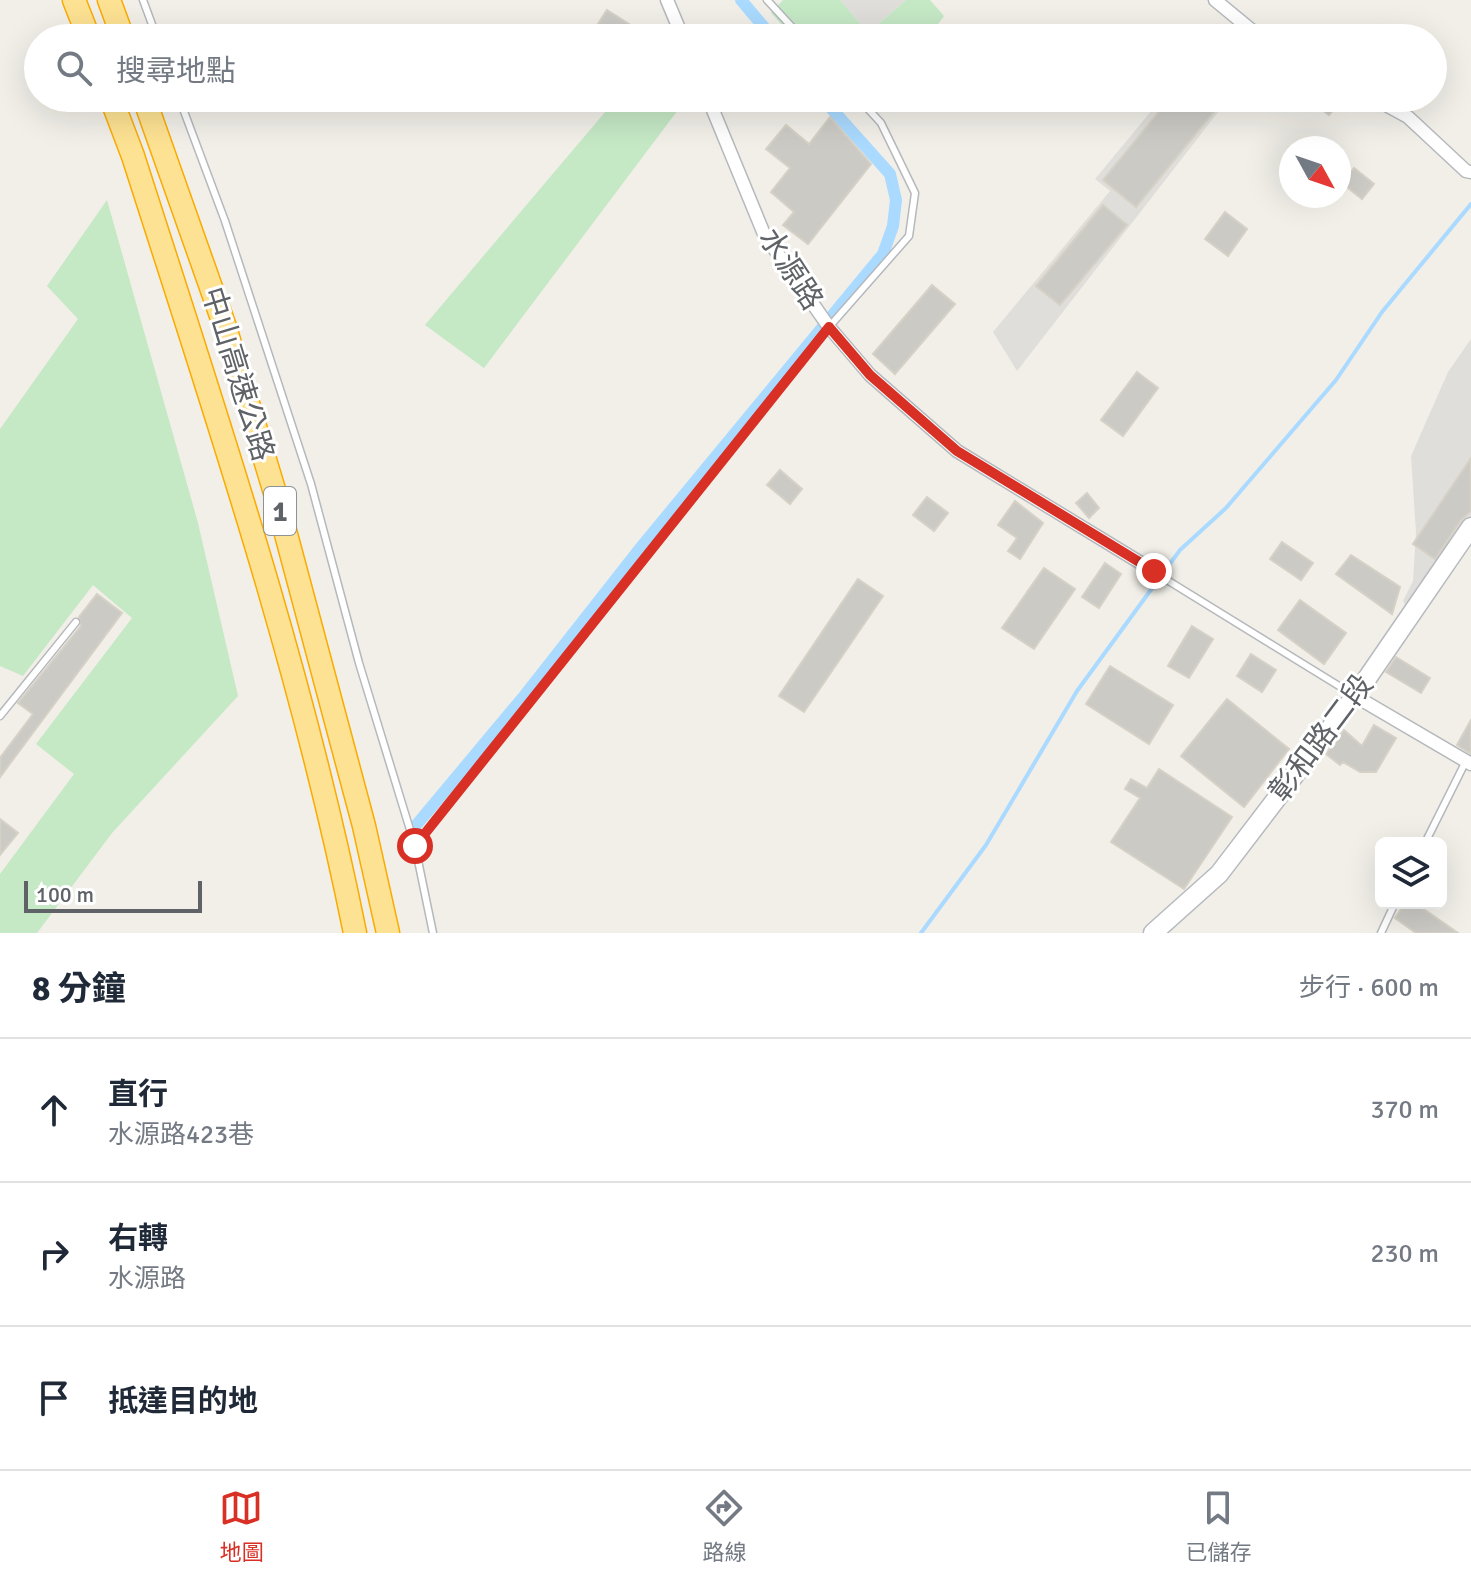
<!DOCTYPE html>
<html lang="zh-TW">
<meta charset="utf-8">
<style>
:root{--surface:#fff;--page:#f6f6f7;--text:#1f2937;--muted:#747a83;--line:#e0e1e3;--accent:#d93025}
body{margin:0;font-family:Signika,"Noto Sans TC",sans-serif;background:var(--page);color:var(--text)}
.controls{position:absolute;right:24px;bottom:24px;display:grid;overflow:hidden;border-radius:12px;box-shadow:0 8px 32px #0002}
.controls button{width:72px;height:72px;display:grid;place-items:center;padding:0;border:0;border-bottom:2px solid var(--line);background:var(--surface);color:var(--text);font:40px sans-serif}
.compass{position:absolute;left:1279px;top:136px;width:72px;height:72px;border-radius:50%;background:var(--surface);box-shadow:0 8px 32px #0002;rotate:130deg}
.scale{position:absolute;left:24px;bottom:20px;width:178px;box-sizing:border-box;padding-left:8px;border:4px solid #5f6368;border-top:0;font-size:22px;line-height:28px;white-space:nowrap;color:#5f6368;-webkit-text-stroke:6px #fff;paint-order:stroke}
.stop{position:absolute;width:24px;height:24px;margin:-18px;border:6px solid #d93025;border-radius:50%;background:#fff}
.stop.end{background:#d93025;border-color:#fff;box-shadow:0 2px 8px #0008}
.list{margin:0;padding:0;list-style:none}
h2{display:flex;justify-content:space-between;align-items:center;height:104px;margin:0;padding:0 32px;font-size:34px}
h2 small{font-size:26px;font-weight:400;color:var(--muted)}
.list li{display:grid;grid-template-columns:52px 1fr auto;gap:24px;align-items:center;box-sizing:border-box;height:144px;padding:0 32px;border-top:2px solid var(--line)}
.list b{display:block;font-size:30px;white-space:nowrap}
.list p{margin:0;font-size:26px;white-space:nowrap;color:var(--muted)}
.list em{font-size:26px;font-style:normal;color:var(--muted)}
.icon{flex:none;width:44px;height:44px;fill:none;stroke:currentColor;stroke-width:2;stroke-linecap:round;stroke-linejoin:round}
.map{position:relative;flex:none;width:1471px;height:933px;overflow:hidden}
.search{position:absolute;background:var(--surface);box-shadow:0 8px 32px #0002;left:24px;right:24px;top:24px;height:88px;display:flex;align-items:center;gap:20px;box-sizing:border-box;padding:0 28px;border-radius:44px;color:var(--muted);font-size:30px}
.sheet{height:536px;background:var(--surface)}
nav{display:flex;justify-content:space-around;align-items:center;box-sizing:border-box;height:112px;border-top:2px solid var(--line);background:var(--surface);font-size:22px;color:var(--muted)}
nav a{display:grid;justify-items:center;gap:4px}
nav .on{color:var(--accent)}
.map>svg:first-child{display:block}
</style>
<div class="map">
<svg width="1471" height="933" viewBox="0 0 1471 933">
<rect width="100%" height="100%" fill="#f1efe8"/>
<path fill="#e0deda" d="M 840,0 L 906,0 L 868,33 Z
M 1162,98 L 1229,98 L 1017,371 L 993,332 L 1110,191 L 1095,179 Z
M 1471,339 L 1471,518 L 1407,608 L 1403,601 L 1413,581 L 1416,533 L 1411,456 L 1448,372 Z"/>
<path fill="#c5e8c5" d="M 783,0 L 840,0 L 868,33 L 906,0 L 930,0 L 944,16 L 928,38 L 794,38 L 771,13 Z
M 617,98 L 687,98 L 484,368 L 425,325 Z
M 107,200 L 198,523 L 238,696 L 112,833 L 37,933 L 0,933 L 0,874 L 74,774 L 36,744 L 132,618 L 93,585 L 23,676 L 0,666 L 0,429 L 78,319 L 47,286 Z"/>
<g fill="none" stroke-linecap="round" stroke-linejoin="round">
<path stroke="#aadaff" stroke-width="4" d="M 921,933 L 986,845 L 1077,691 L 1180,550 L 1226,508 L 1336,380 L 1382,312 L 1471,204"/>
<path stroke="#aadaff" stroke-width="12" d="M 741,0 L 773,38
M 413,829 L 525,695 L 642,546 L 883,254 L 893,226 L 896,200 L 890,174 L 822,98"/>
</g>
<path fill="#cccac5" stroke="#d6d1c6" stroke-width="2" d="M 607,10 L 651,38 L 589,38 Z
M 1170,98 L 1225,98 L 1136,207 L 1103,180 Z
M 1307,98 L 1342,98 L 1329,115 Z
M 830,117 L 871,164 L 808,244 L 783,225 L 794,212 L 771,192 L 790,168 L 766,149 L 786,125 L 809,144 Z
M 1354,168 L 1374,184 L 1362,199 L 1342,183 Z
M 1103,205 L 1127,225 L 1060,305 L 1036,286 Z
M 1225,212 L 1247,229 L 1228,256 L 1205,239 Z
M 932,285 L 955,304 L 895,374 L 873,354 Z
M 1137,372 L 1158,388 L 1123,436 L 1101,420 Z
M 1471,458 L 1471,511 L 1461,520 L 1435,559 L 1413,544 Z
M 780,470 L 802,489 L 790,504 L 767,485 Z
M 1087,493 L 1099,508 L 1089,518 L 1076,503 Z
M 927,497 L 948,513 L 934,531 L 913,515 Z
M 1015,501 L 1043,523 L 1020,559 L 1008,551 L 1017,538 L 998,525 Z
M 1282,542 L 1313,563 L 1301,580 L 1270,559 Z
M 1351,555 L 1400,587 L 1392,614 L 1336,574 Z
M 1105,563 L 1121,574 L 1099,608 L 1082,597 Z
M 1044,568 L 1075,589 L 1034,649 L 1002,628 Z
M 858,579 L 883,596 L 804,712 L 779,696 Z
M 97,594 L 122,613 L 0,777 L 0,758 L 33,714 L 18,703 L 81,626 L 79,617 Z
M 1300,600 L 1346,633 L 1324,664 L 1278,630 Z
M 1192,626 L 1213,639 L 1189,678 L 1168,666 Z
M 1251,654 L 1276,670 L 1262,692 L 1237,676 Z
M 1396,657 L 1430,678 L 1421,693 L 1386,672 Z
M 1110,666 L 1173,705 L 1149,744 L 1086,704 Z
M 1227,699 L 1289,749 L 1244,807 L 1181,756 Z
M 1471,720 L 1471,754 L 1457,745 Z
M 1374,725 L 1396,738 L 1376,772 L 1360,772 L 1343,762 L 1340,765 L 1326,754 L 1344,730 L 1362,746 Z
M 1159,769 L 1232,817 L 1184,889 L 1111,842 L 1140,798 L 1125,789 L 1131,779 L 1147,788 Z
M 0,819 L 18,833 L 0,855 Z
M 1405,903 L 1415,903 L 1458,933 L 1416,933 L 1395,918 Z"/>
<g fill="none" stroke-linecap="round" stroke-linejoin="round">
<defs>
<path id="lane" d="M 143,0 L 157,38
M 767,0 L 802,38
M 179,98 L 225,221 L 311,484 L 359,663 L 415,846 L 433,933
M 1167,580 L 1352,694
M 0,716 L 76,622
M 1425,843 L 1466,761
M 415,846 L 829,327 L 909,236 L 915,193 L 881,123 L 858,98
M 1381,933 L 1395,903"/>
<path id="street" d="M 667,0 L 683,38
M 1215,0 L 1261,38
M 708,98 L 764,234 L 829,327 L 870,375 L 957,451 L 1154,571
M 1373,98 L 1408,117 L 1466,171 L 1471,172
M 1355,696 L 1471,764"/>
<path id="secondary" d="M 1153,933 L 1219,874 L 1355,696 L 1471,527"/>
<path id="highway" d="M 74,0 L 89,38
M 109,0 L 123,38
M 111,98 L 133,156 C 215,412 302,669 355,933
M 144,98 L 225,327 L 275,493 L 364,826 L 388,933"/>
</defs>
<use href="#lane" stroke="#b5b8bc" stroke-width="9"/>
<use href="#street" stroke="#b5b8bc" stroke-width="15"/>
<use href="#secondary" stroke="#b6babf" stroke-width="21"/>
<use href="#highway" stroke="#f9ab00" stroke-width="25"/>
<use href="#lane" stroke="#fff" stroke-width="6"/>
<use href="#street" stroke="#fff" stroke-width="12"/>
<use href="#secondary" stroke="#fff" stroke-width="18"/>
<use href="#highway" stroke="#fde293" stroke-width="22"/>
</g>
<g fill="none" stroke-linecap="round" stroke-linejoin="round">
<path stroke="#d93025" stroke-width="10" d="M 415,846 L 829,327 L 870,375 L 957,451 L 1154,571"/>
</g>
<g text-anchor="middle" stroke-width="6" stroke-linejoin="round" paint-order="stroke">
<rect fill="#fff" stroke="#8f9295" stroke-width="2" x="264" y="487" width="32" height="48" rx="6"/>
<g font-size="28" font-weight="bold" fill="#5f6368">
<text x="280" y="521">1</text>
</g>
<g font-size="30" fill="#5f6368" stroke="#fff">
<text transform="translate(791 269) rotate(57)" y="10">水源路</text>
<text transform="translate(238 374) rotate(73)" y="10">中山高速公路</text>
<text transform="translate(1321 738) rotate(-53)" y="10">彰和路二段</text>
</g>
</g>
</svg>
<div class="controls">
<button><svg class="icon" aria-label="layers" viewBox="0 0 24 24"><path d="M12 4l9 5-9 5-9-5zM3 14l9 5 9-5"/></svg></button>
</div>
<svg class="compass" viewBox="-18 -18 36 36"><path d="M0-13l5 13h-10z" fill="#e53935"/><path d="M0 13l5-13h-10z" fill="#747a83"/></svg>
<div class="scale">100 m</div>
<div class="stop" style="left:415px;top:846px"></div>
<div class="stop end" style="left:1154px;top:571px"></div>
<div class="search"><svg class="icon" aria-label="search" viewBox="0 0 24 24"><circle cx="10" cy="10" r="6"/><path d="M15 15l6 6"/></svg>搜尋地點</div>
</div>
<section class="sheet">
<h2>8 分鐘<small>步行 · 600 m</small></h2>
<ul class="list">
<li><svg class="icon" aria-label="ahead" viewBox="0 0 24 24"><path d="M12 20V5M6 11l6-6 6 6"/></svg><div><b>直行</b><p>水源路423巷</p></div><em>370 m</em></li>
<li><svg class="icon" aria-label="right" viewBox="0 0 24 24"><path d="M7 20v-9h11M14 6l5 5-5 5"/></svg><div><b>右轉</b><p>水源路</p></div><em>230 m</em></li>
<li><svg class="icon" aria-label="arrive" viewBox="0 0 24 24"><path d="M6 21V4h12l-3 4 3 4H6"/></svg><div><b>抵達目的地</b></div></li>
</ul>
</section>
<nav>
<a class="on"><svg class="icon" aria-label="map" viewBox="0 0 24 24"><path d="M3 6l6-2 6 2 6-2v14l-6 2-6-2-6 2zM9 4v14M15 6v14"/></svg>地圖</a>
<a><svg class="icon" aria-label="directions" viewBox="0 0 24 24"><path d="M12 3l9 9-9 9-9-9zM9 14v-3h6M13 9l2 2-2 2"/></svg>路線</a>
<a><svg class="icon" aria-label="saved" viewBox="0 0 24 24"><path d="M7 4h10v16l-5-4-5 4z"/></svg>已儲存</a>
</nav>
